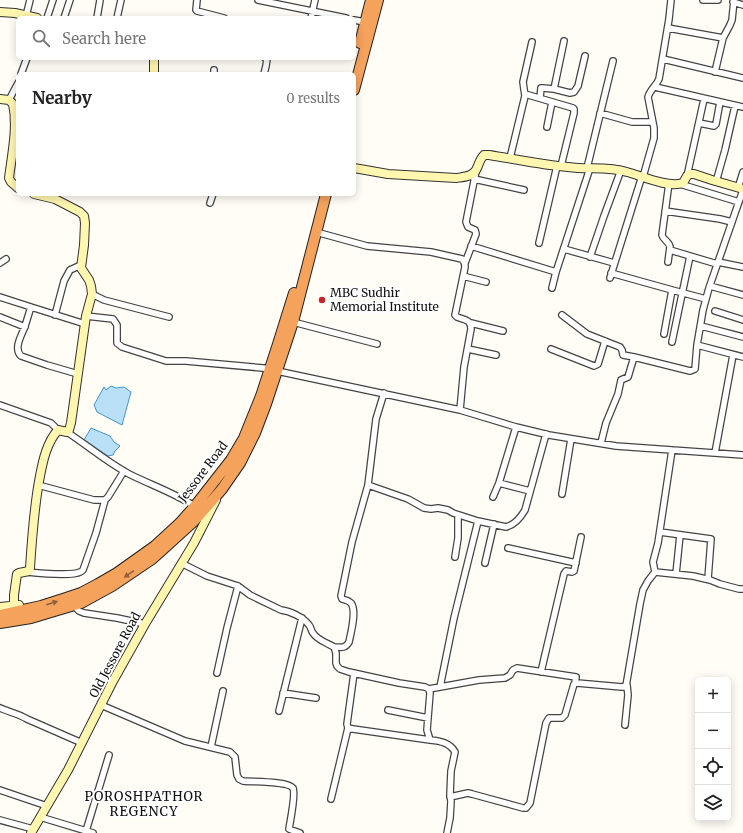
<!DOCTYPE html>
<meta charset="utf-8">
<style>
:root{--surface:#fff;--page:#f6f6f6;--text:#222;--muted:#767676;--line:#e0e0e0}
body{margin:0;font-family:Merriweather,serif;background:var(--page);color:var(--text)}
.controls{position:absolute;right:12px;bottom:12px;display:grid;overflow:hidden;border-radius:6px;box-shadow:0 2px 10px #0003}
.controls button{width:36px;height:36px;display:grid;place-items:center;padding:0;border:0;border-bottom:1px solid var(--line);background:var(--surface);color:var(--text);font:20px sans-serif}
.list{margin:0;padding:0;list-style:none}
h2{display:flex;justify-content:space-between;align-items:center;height:52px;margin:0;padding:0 16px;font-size:17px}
h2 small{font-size:13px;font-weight:400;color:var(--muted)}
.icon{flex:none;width:22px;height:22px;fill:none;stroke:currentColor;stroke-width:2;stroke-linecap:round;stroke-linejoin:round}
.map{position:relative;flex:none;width:743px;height:833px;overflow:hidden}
.search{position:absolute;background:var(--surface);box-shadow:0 2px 10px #0003;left:16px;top:16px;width:340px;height:44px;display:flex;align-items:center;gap:10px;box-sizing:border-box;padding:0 14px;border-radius:6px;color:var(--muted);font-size:15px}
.panel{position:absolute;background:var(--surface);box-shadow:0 2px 10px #0003;left:16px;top:72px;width:340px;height:124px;border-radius:6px}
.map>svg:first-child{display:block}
</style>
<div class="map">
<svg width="743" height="833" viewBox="0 0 743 833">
<rect width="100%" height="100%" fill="#fffdf5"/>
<path fill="#b9e0f7" stroke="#3f96cf" d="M 111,386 L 116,388 L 124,387 L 131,392 L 122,425 L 97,412 L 94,405 L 104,387 L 106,390 Z
M 91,428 L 110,436 L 114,442 L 120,446 L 115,451 L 113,455 L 108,456 L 84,440 Z"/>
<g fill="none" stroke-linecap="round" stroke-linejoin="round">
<defs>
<path id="street" d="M 197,0 L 196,10 L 197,11 L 224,18
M 258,0 L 346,18
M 703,0 L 718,0
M 733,2 L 743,5
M 26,16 L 30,0
M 47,18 L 53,0
M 64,18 L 70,0
M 97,18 L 100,0
M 117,18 L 121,0
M 311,18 L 315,0
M 354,20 L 365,22
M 668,28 L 723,38
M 663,59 L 743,78
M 715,72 L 723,38 L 730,25 L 732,20 L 734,0
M 21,74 L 27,58
M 214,74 L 214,70
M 264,74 L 266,66 L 267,59 L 265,58
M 655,87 L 743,107
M 554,89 L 570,93 L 574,92 L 578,86 L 585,56
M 525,94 L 573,108 L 574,109 L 574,113 L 561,166
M 540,98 L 541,88 L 543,88 L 554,89 L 564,41
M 9,100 L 18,83
M 600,113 L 632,122 L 652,122
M 699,123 L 714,126 L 716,124 L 720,102
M 547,127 L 552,102
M 510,158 L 525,96 L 523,82 L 532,42
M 587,168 L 613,61
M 687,176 L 704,99
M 643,177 L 654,138 L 654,128 L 648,97 C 650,90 656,86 659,79 L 669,19 L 671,0
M 474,179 L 524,190
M 716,182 L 725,150 L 735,106
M 680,184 L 739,202
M 738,188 L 743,172
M 210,203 L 213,194
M 665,211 L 720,219 L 732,222
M 316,232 L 367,246 L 431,252 L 462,259 C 465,262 465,264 465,267 L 455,315 L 457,317 C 464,320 471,319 471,329 L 464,367 L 460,410 L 516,427 L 549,435 L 616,446 L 672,450 L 658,543 L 653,562 L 655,572 L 648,581 L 643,590 L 640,604 L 626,686 L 622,687 L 577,683 L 574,684 L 565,715 L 562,718 L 549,718 L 546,723 L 530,803 L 526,808 L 523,808 L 472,794 L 468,793 L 450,797
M 539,243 L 557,166
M 471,246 L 556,272
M 564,249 L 614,263
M 670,250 L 717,264
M 590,257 L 604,216 L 621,170
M 668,262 L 670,247 C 669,241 663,240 662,235 L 669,183
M 718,262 L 743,267
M 0,263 L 6,259
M 465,263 L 476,234 L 475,230 L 468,227 L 466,222 L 476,171
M 611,273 L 672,290 L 706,299
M 463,276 L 486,282
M 610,278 L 642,176
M 710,286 L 743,295
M 552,288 L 556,272 L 590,168
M 92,294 L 104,300 L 169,317
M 0,297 L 31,307 C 29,313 27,320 25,326 C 22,335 13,348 21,356 L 47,365 L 78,374
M 31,307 L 85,324
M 715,311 L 743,320
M 55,315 L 64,281 L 70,270 L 81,265
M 562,315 L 587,334 L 620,347 L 622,350 L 623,355 L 634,357 L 628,377 L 621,380 L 618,394 L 606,423 L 601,443
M 86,316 L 113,319 L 117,325 L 117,343 L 122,347 L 166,361 L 186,361 L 263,368 L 460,410
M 0,317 L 25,327
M 293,322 L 377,344
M 471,323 L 503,331
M 701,326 L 743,337
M 664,334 L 672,290
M 672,342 L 690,256
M 697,345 L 743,357
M 468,349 L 496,355
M 551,349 L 594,366 L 598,364 L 605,341
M 634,357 L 690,371 L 695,369 L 697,345 L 703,310 L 709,288 L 743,190
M 0,405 L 51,423 L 58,430
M 67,432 C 88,446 107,462 129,474 C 151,485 175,493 196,507
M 672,450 L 743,455
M 715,453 L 733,355
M 499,483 L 530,491
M 38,485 L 94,500 L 105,500 L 108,497 L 124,471
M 368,485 L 408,499 L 424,508 L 431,509 L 438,508 L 448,510 L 453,513 L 478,521 L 506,527 C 514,525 521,517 525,510 L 546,434
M 562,494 L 571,439
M 493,497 L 499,483 L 516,427
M 660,532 L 711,539 L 708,579
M 508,548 L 576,563
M 455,557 L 458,538 L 458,515
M 181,563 L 207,576 L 238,586 L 250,595 L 281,610 C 290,611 303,617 309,625 C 311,627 311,631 313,633 C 317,640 327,643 334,647 L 336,653 L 336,663 L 337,666 L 340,669 L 349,672 L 399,683 L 425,687 L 429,689 L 430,693 L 427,730 L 430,740 C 441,741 450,743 455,752 L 451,771 L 450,795 L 451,801 L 450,818 L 447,833
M 485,563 L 494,524
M 27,572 C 37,573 73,576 80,572 C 81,572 82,571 83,570 L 96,533 L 105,500
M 655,572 L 693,576 L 710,580 L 720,584 L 739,589 L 743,589
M 676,574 L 680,535
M 73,605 L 79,611 L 84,613 L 117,618 L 145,624
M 334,647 C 341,647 345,649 349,642 C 351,632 357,611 351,603 C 348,600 345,600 342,599 L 341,596 L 352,542 L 368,485 L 376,419 L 384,393
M 541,672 L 564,574 L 566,571 L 572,572 L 574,571 L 581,537
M 217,673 L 227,628 L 238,586
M 354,673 L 347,724 L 348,728 L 353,729 L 430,740
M 440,687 L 454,618 L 478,521
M 429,689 L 479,680 L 505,678 L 510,675 L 513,670 L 517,668 L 576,677 L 575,683
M 283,693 L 316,698
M 101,705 L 185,741 L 230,752 L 235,757 L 237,775 L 239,779 L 243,781 C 253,782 288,781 293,788 C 296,794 290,822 289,829 L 300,833
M 0,708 C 9,712 19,714 27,719 L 82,743
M 388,710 L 428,718
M 279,711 L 302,618
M 625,725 L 628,695 L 627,685
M 211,747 L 223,691
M 0,790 L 47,806
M 331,799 L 348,728
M 40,817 L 93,833
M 0,820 L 33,829
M 86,831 L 109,755"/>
<path id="secondary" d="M 0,12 L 15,13 L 37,18
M 154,74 L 154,58
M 0,99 L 9,100 L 13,104 C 18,127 12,154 9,178 L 11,182 L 18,188
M 354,168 L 388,174 L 456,178 C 463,177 472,177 476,170 C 479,165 479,160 484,155 L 489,155 C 515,159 542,165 568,167 C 588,170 607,166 627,172 C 642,176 668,188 683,183 L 687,176 L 690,174 L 694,174 L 712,180 L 743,189
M 14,605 L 14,595 L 17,574 L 19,573 L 29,571 L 30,568 C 32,537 34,506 40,476 C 43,460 47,442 58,430 L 67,432 L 69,430 L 71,423 L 86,316 L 92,294 L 91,286 L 89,280 L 81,268 L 84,245 L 85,223 L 84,216 L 80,212 L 55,199 L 34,194
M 0,607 L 19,605
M 31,833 L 68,770 L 113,681 L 145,624 L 194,543 L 216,500"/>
<path id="highway" d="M 360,43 L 371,0
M 354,90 L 378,0
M 0,615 L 41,606 L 63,599 L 81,593 L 98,584 L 117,573 L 155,546 L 180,523 L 195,506 L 231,460 L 244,438 L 261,396 L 278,344 L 294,293
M 0,623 L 31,618 L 81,603 L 112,586 L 152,559 L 161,551 L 194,521 L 203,511 L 222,489 L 240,463 L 255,433 L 266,404 L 293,322 L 326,194"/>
</defs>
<use href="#street" stroke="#444" stroke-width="8"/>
<use href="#secondary" stroke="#333" stroke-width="10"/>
<use href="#highway" stroke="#222" stroke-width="12"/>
<use href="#street" stroke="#fff" stroke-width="5.5"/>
<use href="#secondary" stroke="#fff6b0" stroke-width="8"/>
<use href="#highway" stroke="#f5a25d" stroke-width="10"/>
</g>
<defs><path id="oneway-solid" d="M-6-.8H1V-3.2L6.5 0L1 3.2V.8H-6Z"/></defs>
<g fill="#8e613b">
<use href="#oneway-solid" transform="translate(129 574) rotate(145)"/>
<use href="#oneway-solid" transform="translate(52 603) rotate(-18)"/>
</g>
<circle fill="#c4262e" stroke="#fff" stroke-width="1.5" cx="322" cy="300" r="4"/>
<g text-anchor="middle" stroke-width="4" stroke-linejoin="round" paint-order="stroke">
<g font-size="12" fill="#111" stroke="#fff" text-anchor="start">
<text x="330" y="297">MBC Sudhir<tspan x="330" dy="14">Memorial Institute</tspan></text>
</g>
<g font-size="12" fill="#111" stroke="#fff">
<text transform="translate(203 472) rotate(-53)" y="4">Jessore Road</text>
<text transform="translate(115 655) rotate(-62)" y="4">Old Jessore Road</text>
</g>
<g font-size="13" letter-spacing="1" fill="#111" stroke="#fff">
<text x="144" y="801">POROSHPATHOR<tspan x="144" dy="15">REGENCY</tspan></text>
</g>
</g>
</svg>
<div class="controls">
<button>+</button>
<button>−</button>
<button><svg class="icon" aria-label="locate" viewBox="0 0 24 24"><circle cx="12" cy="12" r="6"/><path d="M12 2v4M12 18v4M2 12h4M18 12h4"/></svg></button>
<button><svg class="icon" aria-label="layers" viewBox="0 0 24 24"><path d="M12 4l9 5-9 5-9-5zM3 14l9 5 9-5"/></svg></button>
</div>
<div class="search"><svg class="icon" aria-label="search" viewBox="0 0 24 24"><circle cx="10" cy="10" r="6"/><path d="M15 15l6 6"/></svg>Search here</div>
<section class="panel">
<h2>Nearby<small>0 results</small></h2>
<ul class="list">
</ul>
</section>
</div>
